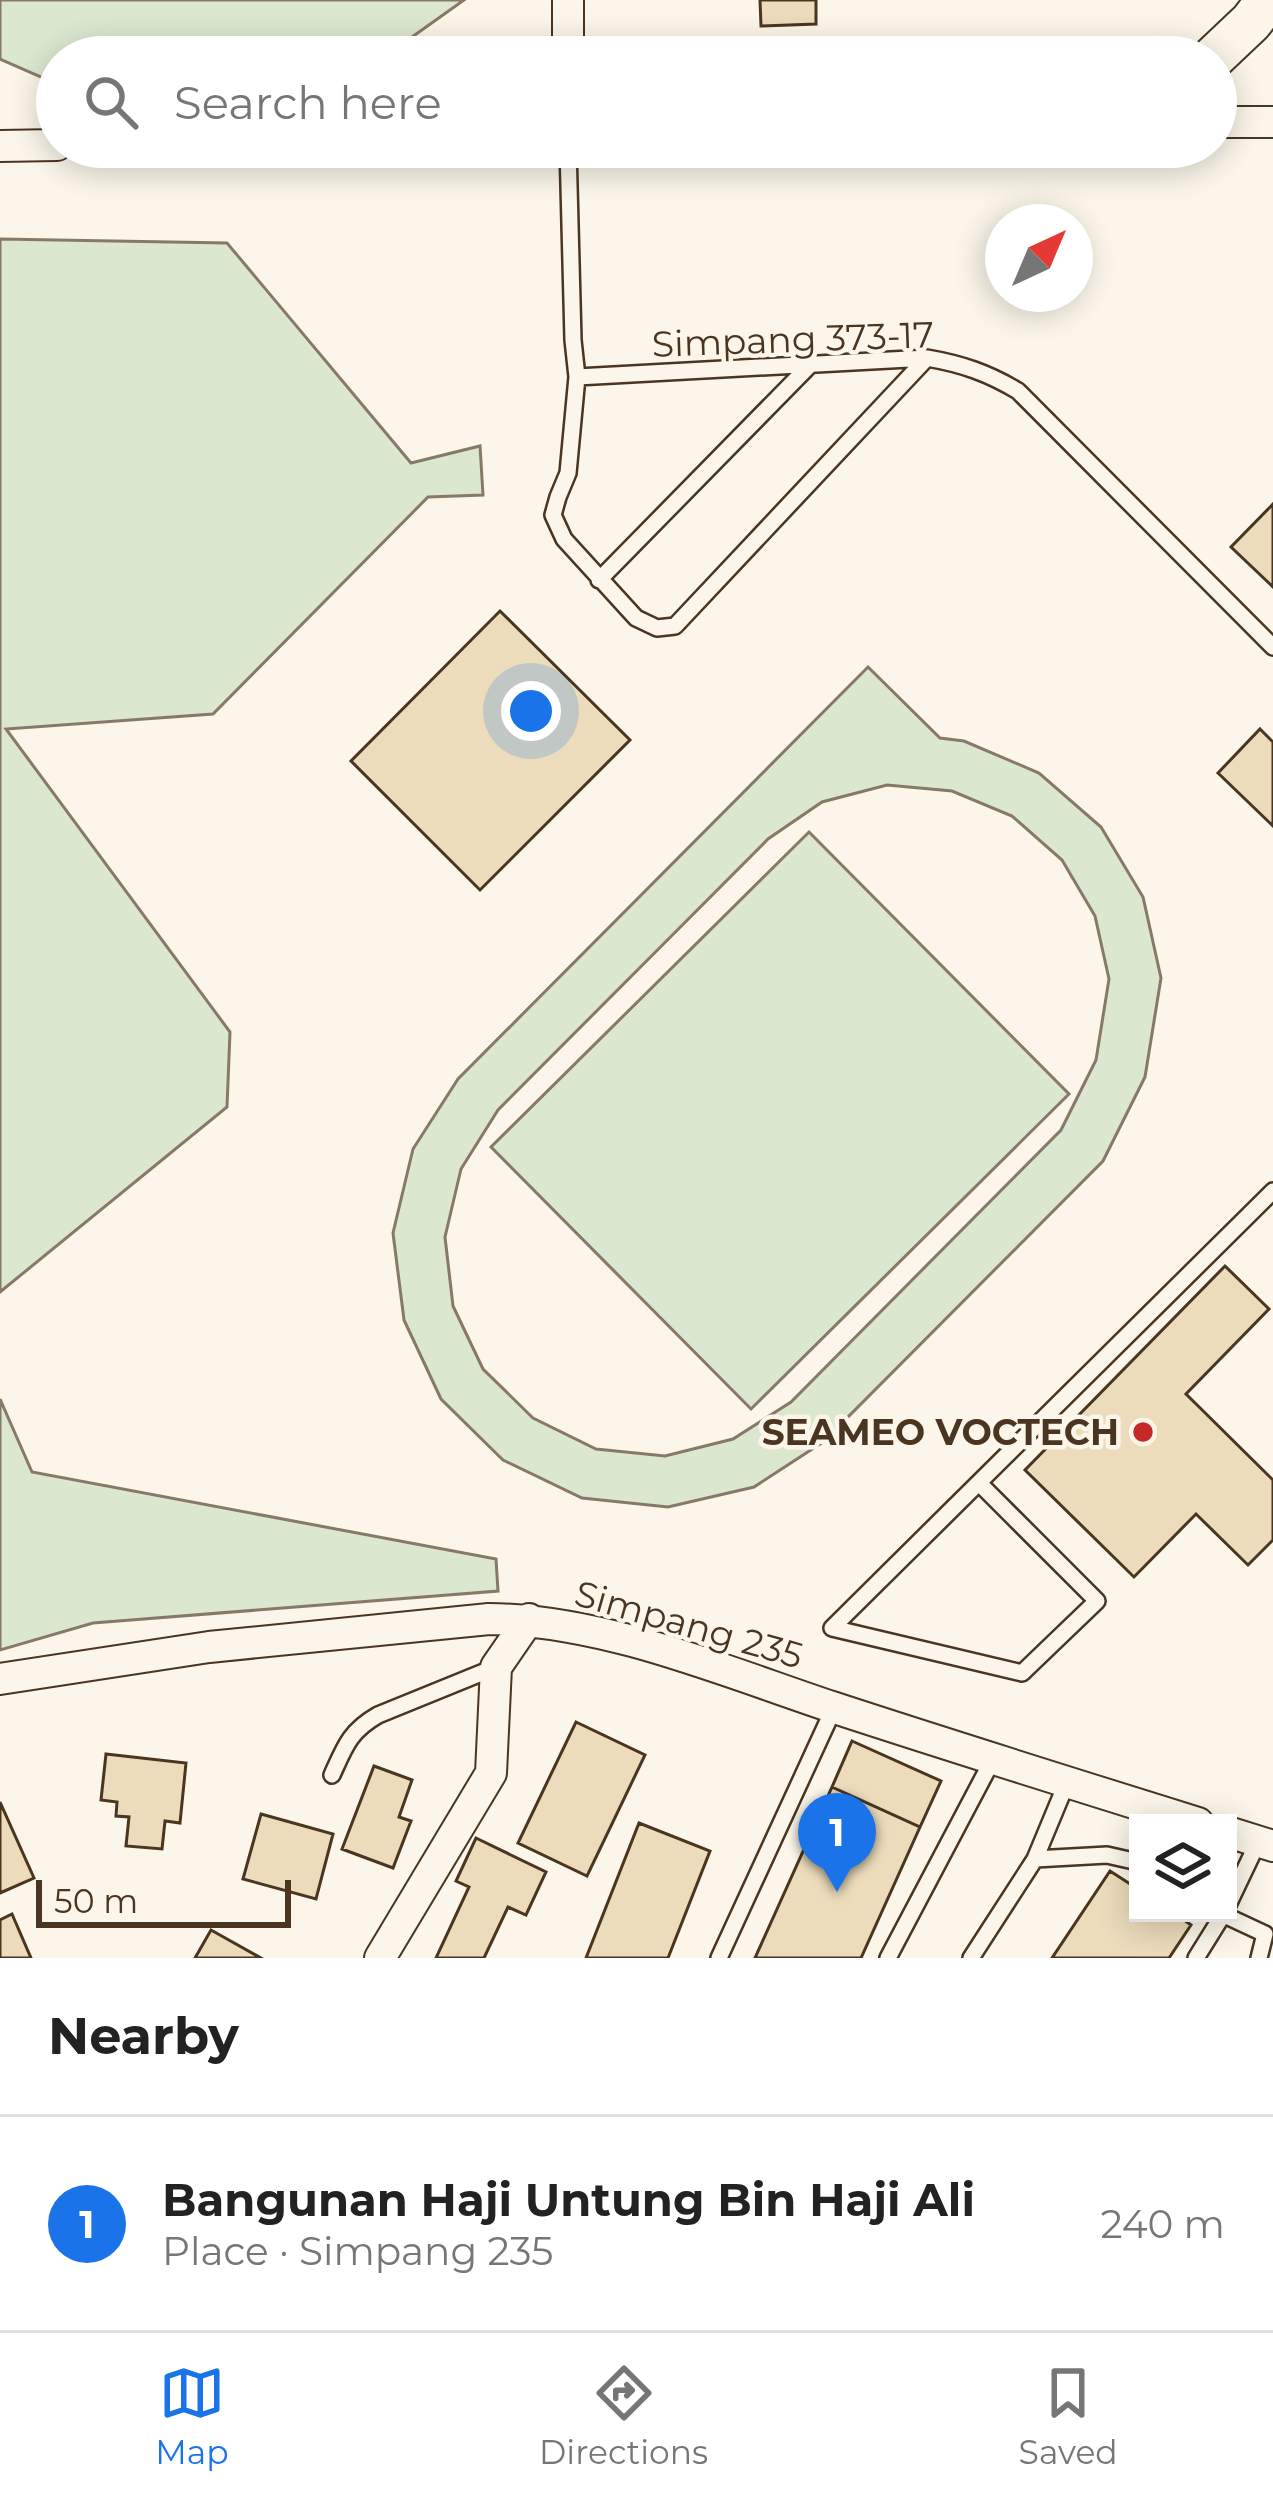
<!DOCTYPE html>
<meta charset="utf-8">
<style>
:root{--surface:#fff;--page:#f6f6f6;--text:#222;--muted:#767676;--line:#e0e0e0;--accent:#1a73e8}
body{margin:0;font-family:Montserrat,sans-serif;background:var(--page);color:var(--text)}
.controls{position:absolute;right:36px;bottom:36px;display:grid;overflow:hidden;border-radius:0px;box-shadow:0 6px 30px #0003}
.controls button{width:108px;height:108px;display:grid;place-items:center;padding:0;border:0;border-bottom:3px solid var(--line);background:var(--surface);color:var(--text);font:60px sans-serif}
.compass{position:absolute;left:985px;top:204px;width:108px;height:108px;border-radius:50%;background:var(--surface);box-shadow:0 6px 30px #0003;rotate:44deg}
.scale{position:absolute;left:36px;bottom:30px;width:255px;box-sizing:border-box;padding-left:12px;border:6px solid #4a3520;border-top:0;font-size:33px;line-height:42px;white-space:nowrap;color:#4a3520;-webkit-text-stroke:9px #fbf6e9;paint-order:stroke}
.you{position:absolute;left:531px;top:711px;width:42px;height:42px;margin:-30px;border:9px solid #fff;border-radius:50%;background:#1a73e8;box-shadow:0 0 0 18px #1a73e833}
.badge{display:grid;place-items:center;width:78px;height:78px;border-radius:50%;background:var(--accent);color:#fff;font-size:39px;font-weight:700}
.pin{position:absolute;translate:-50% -99px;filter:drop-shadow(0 3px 6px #0008)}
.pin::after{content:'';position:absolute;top:63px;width:42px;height:36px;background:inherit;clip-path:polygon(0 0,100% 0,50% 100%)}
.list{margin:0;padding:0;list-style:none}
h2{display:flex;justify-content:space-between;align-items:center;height:156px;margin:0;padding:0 48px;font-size:51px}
h2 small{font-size:39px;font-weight:400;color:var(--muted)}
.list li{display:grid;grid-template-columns:78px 1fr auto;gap:36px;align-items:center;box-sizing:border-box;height:216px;padding:0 48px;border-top:3px solid var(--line)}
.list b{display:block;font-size:45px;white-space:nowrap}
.list p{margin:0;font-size:39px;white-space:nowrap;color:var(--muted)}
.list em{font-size:39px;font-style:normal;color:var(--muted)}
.icon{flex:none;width:66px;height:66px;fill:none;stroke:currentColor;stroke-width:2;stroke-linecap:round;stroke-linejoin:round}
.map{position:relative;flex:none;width:1273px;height:1958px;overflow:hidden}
.search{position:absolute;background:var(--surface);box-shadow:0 6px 30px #0003;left:36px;right:36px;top:36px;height:132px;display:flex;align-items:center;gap:30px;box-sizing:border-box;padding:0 42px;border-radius:66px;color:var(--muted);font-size:45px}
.sheet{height:372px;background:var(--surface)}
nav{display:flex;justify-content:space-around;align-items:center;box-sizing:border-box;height:168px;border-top:3px solid var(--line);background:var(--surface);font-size:33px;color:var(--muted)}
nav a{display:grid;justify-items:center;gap:6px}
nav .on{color:var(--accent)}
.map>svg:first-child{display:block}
</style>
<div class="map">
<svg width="1273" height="1958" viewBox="0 0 1273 1958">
<rect width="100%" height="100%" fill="#fbf6e9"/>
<path fill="#dce7d0" stroke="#887966" stroke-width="3" fill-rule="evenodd" d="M 0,0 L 464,0 L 384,57 L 57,57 L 57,84 L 0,59 Z
M 0,239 L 227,243 L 411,463 L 480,446 L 483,495 L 428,497 L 213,714 L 6,729 L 230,1032 L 227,1107 L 0,1292 Z
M 868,667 L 940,738 L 964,741 L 1039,773 L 1101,827 L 1143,897 L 1161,978 L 1145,1077 L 1103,1161 L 823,1442 L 754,1487 L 668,1507 L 582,1498 L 503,1460 L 441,1399 L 404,1320 L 393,1233 L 413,1149 L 458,1079 ZM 887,785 L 952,791 L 1012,816 L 1062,860 L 1095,916 L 1109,979 L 1096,1060 L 1061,1130 L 791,1402 L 733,1439 L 665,1456 L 596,1449 L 533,1418 L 483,1369 L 453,1306 L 445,1237 L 461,1169 L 498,1110 L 768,839 L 822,802 Z
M 809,832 L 1069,1094 L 751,1409 L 491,1147 Z
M 0,1399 L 32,1472 L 496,1559 L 498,1591 L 93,1623 L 0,1650 Z"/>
<path fill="#ecdcbc" stroke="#4a3520" stroke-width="3" d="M 760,0 L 816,0 L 816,24 L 761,26 Z
M 1273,504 L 1273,587 L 1231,547 Z
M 500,611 L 630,740 L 480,890 L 351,761 Z
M 1260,729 L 1273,742 L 1273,826 L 1218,773 Z
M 1225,1266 L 1269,1309 L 1186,1394 L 1273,1480 L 1273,1540 L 1248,1565 L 1196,1514 L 1134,1577 L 1025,1470 Z
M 576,1722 L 645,1755 L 587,1876 L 518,1843 Z
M 852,1741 L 941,1781 L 920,1827 L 832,1787 Z
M 106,1754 L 186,1763 L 180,1823 L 165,1821 L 162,1849 L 126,1846 L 129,1817 L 116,1816 L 117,1802 L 101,1800 Z
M 374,1766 L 412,1780 L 399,1817 L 411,1821 L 393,1868 L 342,1849 Z
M 832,1787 L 920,1827 L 861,1958 L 755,1958 Z
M 0,1802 L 34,1878 L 0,1893 Z
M 261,1814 L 333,1834 L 316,1899 L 243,1879 Z
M 639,1823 L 710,1851 L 668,1958 L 586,1958 Z
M 476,1838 L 546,1872 L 526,1915 L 508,1907 L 484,1958 L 436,1958 L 469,1887 L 456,1881 Z
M 1110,1871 L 1138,1889 L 1138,1913 L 1174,1913 L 1191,1925 L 1169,1958 L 1052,1958 Z
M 12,1914 L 31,1958 L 0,1958 L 0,1920 Z
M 211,1930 L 261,1958 L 195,1958 Z"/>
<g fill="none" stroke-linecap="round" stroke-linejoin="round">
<defs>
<path id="lane" d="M 568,147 L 573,340 L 577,377 L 568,473 L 558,497 L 553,515 L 564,539 L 636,618 L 657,628 L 675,626 L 927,358
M 577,377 L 927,358 C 962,364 988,373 1018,391 L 1273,647
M 599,580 L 810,365
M 979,1483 L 1097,1601 L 1022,1673 L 832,1628 L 1273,1191
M 332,1775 C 345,1746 350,1731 378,1715 L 496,1667
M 1035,1859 L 1107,1855 L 1138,1862
M 1228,1905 L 1258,1842
M 1220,1913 L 1265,1934 L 1259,1958
M 719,1958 L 834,1708
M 888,1958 L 993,1759
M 971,1958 L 1035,1859 L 1067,1782
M 1196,1958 L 1224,1913"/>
<path id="street" d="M 568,0 L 568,57
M 1216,122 L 1273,122
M 0,146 L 57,145
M 0,1679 L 209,1647 L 489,1619 C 604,1620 724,1671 832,1707 C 954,1747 1076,1785 1198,1823
M 1228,1832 L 1273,1846
M 380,1958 L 491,1773 L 496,1667 L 529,1619"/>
<path id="secondary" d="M 1214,57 L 1251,22 L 1268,0"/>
</defs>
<use href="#lane" stroke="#4a3520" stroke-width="20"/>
<use href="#street" stroke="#4a3520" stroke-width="34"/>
<use href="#secondary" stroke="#4a3520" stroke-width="46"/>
<use href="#lane" stroke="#fbf6e9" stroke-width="15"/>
<use href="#street" stroke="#fbf6e9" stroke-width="30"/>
<use href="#secondary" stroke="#fbf6e9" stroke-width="42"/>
</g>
<circle fill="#c62828" stroke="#fbf6e9" stroke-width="4.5" cx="1143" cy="1432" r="12"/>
<g text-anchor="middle" stroke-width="9" stroke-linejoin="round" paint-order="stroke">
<g font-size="36" fill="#4a3520" stroke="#fbf6e9">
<text transform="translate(793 339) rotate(-2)" y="13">Simpang 373-17</text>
<text transform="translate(689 1624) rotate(16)" y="13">Simpang 235</text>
</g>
<g font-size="36" font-weight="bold" fill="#4a3520" stroke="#fbf6e9" text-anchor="end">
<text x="1119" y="1445">SEAMEO VOCTECH</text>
</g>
</g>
</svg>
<div class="controls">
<button><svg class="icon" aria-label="layers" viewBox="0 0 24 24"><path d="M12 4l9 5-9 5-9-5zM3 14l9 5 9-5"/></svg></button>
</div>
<svg class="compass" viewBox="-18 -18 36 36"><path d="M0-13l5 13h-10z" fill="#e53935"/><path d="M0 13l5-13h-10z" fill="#767676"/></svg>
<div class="scale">50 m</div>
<div class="you"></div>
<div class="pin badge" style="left:837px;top:1892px">1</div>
<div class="search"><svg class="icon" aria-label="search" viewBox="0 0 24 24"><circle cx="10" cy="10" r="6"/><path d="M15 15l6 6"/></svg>Search here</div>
</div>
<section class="sheet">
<h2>Nearby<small></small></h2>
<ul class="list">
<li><span class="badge">1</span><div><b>Bangunan Haji Untung Bin Haji Ali</b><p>Place · Simpang 235</p></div><em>240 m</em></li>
</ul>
</section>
<nav>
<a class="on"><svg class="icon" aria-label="map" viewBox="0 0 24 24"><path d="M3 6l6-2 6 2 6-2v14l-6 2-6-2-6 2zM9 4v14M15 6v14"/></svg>Map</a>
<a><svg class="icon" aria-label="directions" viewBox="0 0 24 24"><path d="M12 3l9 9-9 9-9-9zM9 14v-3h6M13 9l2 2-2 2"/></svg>Directions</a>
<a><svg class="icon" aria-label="saved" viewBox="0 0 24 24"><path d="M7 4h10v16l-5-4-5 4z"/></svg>Saved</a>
</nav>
